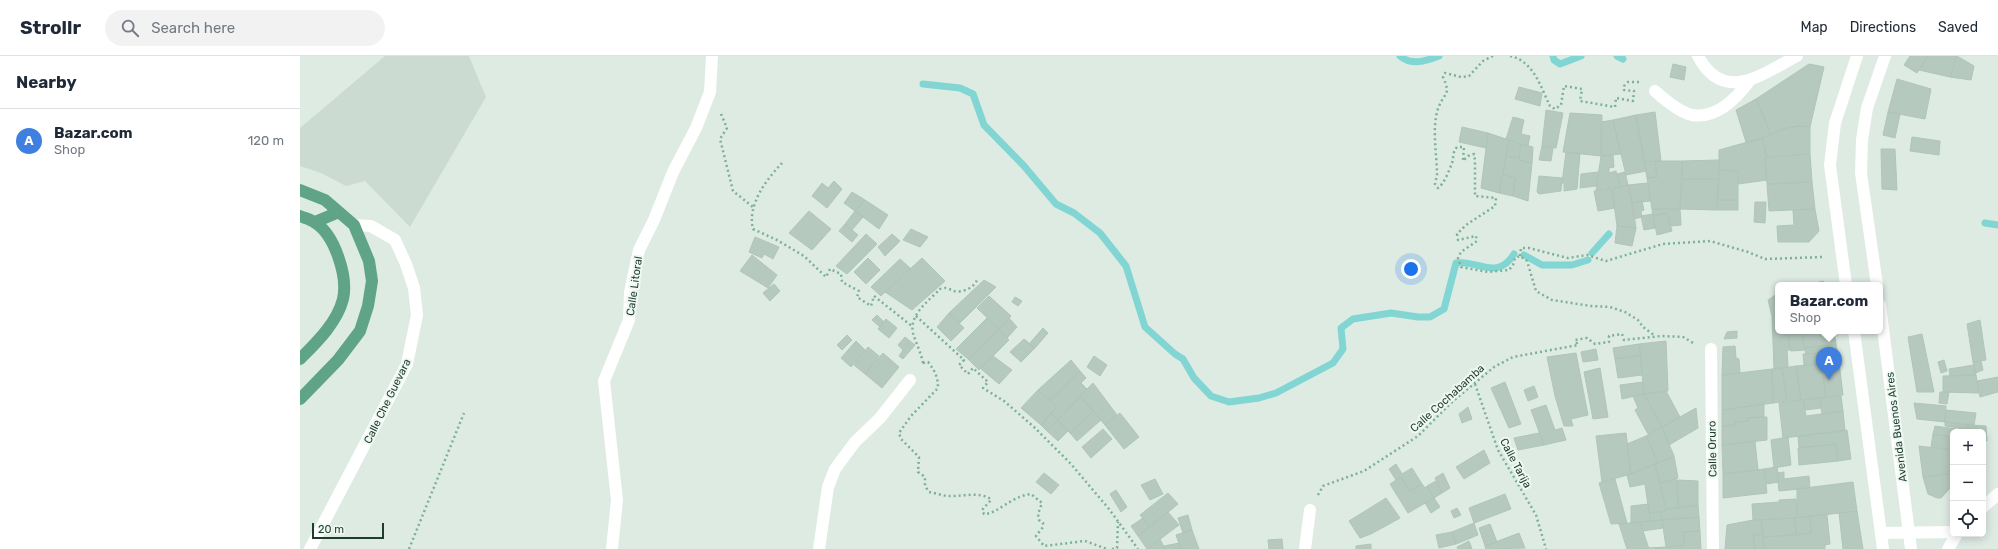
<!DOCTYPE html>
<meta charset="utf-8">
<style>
:root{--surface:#fff;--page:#f2f2f3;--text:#1f2937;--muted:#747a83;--line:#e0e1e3;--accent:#db2777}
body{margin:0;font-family:Rubik,sans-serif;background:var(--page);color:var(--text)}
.controls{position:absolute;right:12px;bottom:12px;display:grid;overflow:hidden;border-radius:6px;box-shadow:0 2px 10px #0003}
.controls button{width:36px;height:36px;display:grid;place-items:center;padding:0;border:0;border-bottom:1px solid var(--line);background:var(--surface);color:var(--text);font:20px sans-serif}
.scale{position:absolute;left:12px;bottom:10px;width:72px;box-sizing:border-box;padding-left:4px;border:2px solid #1e3c2f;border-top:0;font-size:11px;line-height:14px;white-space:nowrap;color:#1e3c2f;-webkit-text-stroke:3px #eff8f2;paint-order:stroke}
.you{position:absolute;left:1111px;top:213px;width:14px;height:14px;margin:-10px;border:3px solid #fff;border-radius:50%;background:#1a73e8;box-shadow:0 0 0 6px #1a73e833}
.badge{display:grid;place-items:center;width:26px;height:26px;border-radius:50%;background:var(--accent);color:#fff;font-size:13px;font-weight:700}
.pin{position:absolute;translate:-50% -33px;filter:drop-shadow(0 1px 2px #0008)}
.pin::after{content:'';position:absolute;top:21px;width:14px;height:12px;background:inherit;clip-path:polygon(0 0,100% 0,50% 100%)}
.popup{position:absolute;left:1475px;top:226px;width:108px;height:52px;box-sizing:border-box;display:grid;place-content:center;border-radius:6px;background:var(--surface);filter:drop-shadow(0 1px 3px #0005);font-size:13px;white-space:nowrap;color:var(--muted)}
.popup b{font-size:15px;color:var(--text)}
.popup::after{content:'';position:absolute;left:50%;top:100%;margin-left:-8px;border:8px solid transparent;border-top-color:var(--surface)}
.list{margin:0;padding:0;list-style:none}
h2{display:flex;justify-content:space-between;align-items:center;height:52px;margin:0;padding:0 16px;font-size:17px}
h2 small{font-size:13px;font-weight:400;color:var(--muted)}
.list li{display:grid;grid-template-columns:26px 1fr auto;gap:12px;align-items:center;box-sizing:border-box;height:64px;padding:0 16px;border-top:1px solid var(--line)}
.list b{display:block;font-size:15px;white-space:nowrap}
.list p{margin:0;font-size:13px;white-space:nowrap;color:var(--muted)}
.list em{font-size:13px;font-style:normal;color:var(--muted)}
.icon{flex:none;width:22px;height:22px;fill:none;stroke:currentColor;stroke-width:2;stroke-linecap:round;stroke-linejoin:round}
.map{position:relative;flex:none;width:1698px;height:493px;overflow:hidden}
header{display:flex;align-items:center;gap:24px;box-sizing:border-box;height:56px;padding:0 20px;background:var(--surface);border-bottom:1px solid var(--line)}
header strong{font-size:19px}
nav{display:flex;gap:22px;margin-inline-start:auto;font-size:14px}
.search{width:280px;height:36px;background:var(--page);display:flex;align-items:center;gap:10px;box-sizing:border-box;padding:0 14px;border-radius:22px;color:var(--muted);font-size:15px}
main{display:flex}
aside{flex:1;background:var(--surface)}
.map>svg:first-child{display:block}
</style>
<header>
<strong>Strollr</strong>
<div class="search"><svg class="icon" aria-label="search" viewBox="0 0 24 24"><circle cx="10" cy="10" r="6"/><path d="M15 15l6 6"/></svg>Search here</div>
<nav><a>Map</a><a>Directions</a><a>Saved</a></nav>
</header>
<main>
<aside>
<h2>Nearby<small></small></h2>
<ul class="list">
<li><span class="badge" style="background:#3f7fe0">A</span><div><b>Bazar.com</b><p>Shop</p></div><em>120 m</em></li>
</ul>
</aside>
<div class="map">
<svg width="1698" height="493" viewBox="0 0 1698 493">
<rect width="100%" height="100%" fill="#deebe3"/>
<path fill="#ccdbd2" d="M 85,0 L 169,0 L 186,41 L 110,171 L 65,125 L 46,130 L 21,117 L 0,110 L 0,72 Z"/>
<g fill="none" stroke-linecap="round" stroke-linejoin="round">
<path stroke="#81d5d3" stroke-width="7" d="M 1100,0 C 1111,10 1126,5 1139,0
M 1253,0 L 1254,4 L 1260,8 L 1281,0
M 1317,0 L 1323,3
M 623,28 L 660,32 L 673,38 L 684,69 L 724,110 L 756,148 L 774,157 L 800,177 L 826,210 L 845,271 L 875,298 L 883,303 L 894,322 L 911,340 L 929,346 L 959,342 L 976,337 L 1033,307 L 1043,293 L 1041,272 L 1053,263 L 1091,257 L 1118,261 L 1130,261 L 1144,253 L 1156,207 C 1177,203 1197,226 1214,198
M 1685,167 L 1698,169
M 1292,197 L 1309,178
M 1224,199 L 1242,209 L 1272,209 L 1288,204"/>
</g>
<path fill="#b6c9be" stroke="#b0c5b9" d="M 1610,0 L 1628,0 L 1617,17 L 1604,9 Z
M 1628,0 L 1657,0 L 1650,21 L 1619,14 Z
M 1657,0 L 1674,10 L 1671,24 L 1650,21 Z
M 1373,8 L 1386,11 L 1384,24 L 1370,21 Z
M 1509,8 L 1524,11 L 1510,71 L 1500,70 L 1486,72 L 1471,78 L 1456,43 Z
M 1597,23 L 1631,33 L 1625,63 L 1588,56 Z
M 1219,31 L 1242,37 L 1240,50 L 1215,43 Z
M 1456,43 L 1471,78 L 1458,84 L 1446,86 L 1436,54 Z
M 1246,54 L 1263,57 L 1256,92 L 1242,90 Z
M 1355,56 L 1361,105 L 1344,106 L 1336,59 Z
M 1588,56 L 1600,58 L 1595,82 L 1583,79 Z
M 1270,57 L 1302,59 L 1301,100 L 1263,96 Z
M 1336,59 L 1346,115 L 1326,119 L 1313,64 Z
M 1213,61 L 1224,64 L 1221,78 L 1230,80 L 1228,90 L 1206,83 Z
M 1313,64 L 1321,98 L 1301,100 L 1301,66 Z
M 1500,70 L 1510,71 L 1510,98 L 1467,101 L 1462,82 L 1486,72 Z
M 1162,71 L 1188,77 L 1186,92 L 1159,86 Z
M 1188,77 L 1209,84 L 1199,137 L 1181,132 Z
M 1612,81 L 1640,85 L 1639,99 L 1610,95 Z
M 1462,82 L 1467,101 L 1465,102 L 1467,124 L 1438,128 L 1438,115 L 1419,114 L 1419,94 Z
M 1209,84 L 1221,88 L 1219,102 L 1206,100 Z
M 1221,88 L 1233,91 L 1232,107 L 1219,104 Z
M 1242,90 L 1253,92 L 1251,105 L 1239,104 Z
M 1581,93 L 1595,93 L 1597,134 L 1582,133 Z
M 1266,96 L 1280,97 L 1277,133 L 1264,135 L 1264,127 L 1262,127 Z
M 1510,98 L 1512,126 L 1467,128 L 1465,102 Z
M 1313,99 L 1314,111 L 1309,112 L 1309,117 L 1316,115 L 1320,131 L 1296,134 L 1301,100 Z
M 1206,100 L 1219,102 L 1219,104 L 1232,107 L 1228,145 L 1213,140 L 1215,122 L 1203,118 Z
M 1419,104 L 1419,123 L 1382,123 L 1382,105 Z
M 1355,105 L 1382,105 L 1380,153 L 1352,153 L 1347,122 L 1357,121 Z
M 1355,105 L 1357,121 L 1347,122 L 1344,106 Z
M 1419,114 L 1438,115 L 1438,144 L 1417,144 Z
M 1298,116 L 1296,130 L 1280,132 L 1281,118 Z
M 1325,116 L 1328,129 L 1320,131 L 1317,118 Z
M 1203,118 L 1215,122 L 1213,140 L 1199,137 Z
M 1239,120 L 1262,122 L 1261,135 L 1239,138 L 1237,136 Z
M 1382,123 L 1419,123 L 1417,154 L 1380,153 Z
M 534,125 L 542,133 L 527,152 L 512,140 L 522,127 L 528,132 Z
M 1512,126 L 1515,153 L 1469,155 L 1467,128 Z
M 1348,127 L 1350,145 L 1332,147 L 1328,129 Z
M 1328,129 L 1332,147 L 1336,172 L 1317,170 L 1312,133 Z
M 1312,133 L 1315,152 L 1298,155 L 1294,135 Z
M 552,136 L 565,144 L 555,155 L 544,147 Z
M 565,144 L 588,159 L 579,173 L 555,155 Z
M 1417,144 L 1438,144 L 1438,154 L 1417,154 Z
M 1342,145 L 1344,154 L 1341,155 L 1342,161 L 1334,163 L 1332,147 Z
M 1455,146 L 1466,146 L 1465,167 L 1454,166 Z
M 1352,153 L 1380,153 L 1381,169 L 1370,170 L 1367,157 L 1353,160 Z
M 1515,153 L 1519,175 L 1509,186 L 1478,186 L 1477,170 L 1494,169 L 1493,154 Z
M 509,155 L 531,173 L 512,194 L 489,177 Z
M 555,155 L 563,161 L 552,174 L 545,168 Z
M 1367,157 L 1372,175 L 1357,179 L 1353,160 Z
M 1353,158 L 1355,172 L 1344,174 L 1341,160 Z
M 545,168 L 558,179 L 552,186 L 539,175 Z
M 1317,170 L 1336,172 L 1332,190 L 1315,187 Z
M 611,173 L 628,181 L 620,191 L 603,184 Z
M 566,178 L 577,188 L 547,218 L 536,210 Z
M 592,178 L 600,185 L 585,200 L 578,191 Z
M 455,181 L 479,191 L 473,203 L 464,198 L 462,202 L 449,196 Z
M 452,199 L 477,219 L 468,232 L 440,215 Z
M 568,202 L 580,214 L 566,228 L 554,216 Z
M 622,202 L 645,225 L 612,254 L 585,236 Z
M 600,203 L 610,212 L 581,240 L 571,231 Z
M 684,224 L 696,231 L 660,267 L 649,257 Z
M 1523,225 L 1526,229 L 1508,229 Z
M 474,228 L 480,235 L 470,245 L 463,237 Z
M 1478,237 L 1478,275 L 1486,275 L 1491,294 L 1487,294 L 1488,311 L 1474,313 L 1472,260 L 1468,244 Z
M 689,240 L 711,260 L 699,273 L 677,252 Z
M 715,241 L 722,245 L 718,250 L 712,246 Z
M 649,257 L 664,272 L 651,285 L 637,271 Z
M 577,259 L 584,266 L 580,271 L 572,264 Z
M 687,262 L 699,273 L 668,303 L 656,293 Z
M 709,262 L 717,271 L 707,282 L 699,273 Z
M 586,263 L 597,272 L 589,282 L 578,273 Z
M 1680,264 L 1686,304 L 1673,306 L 1667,268 Z
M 743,272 L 748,277 L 735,292 L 729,288 Z
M 699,273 L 709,284 L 679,314 L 668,303 Z
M 1437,275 L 1437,282 L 1424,283 L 1427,276 Z
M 1486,275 L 1521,275 L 1488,280 L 1487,280 Z
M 1521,275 L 1534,275 L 1536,288 L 1505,292 L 1502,278 Z
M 1502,278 L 1505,294 L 1491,295 L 1488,280 Z
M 1622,278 L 1634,336 L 1617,336 L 1608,281 Z
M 547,279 L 552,284 L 542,294 L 537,289 Z
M 605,281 L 615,289 L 603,303 L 599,300 L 603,294 L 598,289 Z
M 724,283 L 735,292 L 721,306 L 710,296 Z
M 556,285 L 565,294 L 551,311 L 541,302 Z
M 1366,285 L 1368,335 L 1344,338 L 1339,288 Z
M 1339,288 L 1341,299 L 1315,303 L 1313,292 Z
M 1536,288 L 1539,306 L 1504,309 L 1503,298 L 1519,297 L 1519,290 Z
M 1435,290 L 1436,302 L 1439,303 L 1440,317 L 1422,319 L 1423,291 Z
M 1519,290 L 1519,297 L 1506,298 L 1505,292 Z
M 568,291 L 579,300 L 565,318 L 554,309 Z
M 1296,293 L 1298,304 L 1283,306 L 1281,296 Z
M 583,297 L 599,311 L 582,332 L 565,318 Z
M 1276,297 L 1288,359 L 1271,363 L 1273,370 L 1264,370 L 1255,340 L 1247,301 Z
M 1341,299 L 1342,319 L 1318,322 L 1315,303 Z
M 693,300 L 712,314 L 699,328 L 680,312 Z
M 794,300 L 807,309 L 800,320 L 787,311 Z
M 771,304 L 780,315 L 750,344 L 738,334 Z
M 1644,304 L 1647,315 L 1641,317 L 1638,306 Z
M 1681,305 L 1683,314 L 1675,317 L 1673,306 Z
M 1539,306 L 1543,339 L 1526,341 L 1521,308 Z
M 1521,308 L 1526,341 L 1501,344 L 1496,310 Z
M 1674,309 L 1676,319 L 1650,320 L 1649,313 Z
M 1496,310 L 1501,344 L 1487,345 L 1482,312 Z
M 1300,312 L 1308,361 L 1293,363 L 1284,316 Z
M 1482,312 L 1487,345 L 1473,347 L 1472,313 Z
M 1472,313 L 1473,347 L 1422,354 L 1422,319 Z
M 780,315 L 786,322 L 781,327 L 787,333 L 758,363 L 751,357 L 757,351 L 750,344 Z
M 1676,319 L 1679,337 L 1643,336 L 1643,320 Z
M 1698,321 L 1698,336 L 1680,341 L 1677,325 Z
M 1205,326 L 1221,368 L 1209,372 L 1191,332 Z
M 1343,326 L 1344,338 L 1322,343 L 1320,329 Z
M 793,327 L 817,359 L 805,369 L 780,340 Z
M 1234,330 L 1238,341 L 1228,345 L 1224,334 Z
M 738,334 L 757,351 L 741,369 L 721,352 Z
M 1366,335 L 1380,361 L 1362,371 L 1344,338 Z
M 1640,336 L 1649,336 L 1647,348 L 1639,347 Z
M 1344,338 L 1362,371 L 1348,378 L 1335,354 L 1338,352 L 1333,340 Z
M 780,340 L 793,355 L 770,377 L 758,364 Z
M 1541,340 L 1543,355 L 1522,358 L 1520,342 Z
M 1520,342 L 1521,352 L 1505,354 L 1503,344 Z
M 1503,344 L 1506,360 L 1543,355 L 1545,375 L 1483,382 L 1479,347 Z
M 1614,347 L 1646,350 L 1645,366 L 1617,363 Z
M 1464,348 L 1464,361 L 1448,362 L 1448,365 L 1435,366 L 1435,369 L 1422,370 L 1422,354 Z
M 1246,349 L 1255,374 L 1262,372 L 1266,384 L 1244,389 L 1231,354 Z
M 1168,351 L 1172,363 L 1162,367 L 1159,358 Z
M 1396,352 L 1398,372 L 1369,389 L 1362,371 Z
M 1646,354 L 1676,357 L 1674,369 L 1645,366 Z
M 793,355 L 801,364 L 777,385 L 770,377 Z
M 751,357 L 758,363 L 747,375 L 741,369 Z
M 820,357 L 839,381 L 824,393 L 805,369 Z
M 1467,361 L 1467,384 L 1422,389 L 1422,370 L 1435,369 L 1435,366 L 1448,365 L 1448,362 Z
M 758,364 L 768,375 L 758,385 L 747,375 Z
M 1645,366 L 1668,369 L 1667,375 L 1658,373 L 1659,372 L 1645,370 Z
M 1668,369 L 1686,370 L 1687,385 L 1683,384 L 1683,376 L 1666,376 Z
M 1635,370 L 1656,373 L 1656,376 L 1653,376 L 1653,381 L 1633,378 Z
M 1362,371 L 1374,400 L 1358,407 L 1346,380 Z
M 803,373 L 812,383 L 791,402 L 782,391 Z
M 1547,374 L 1551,403 L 1538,405 L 1536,388 L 1499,392 L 1498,380 Z
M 1239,377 L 1244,389 L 1218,394 L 1214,382 Z
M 1326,377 L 1331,418 L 1302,426 L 1296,380 Z
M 1633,378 L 1653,381 L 1653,394 L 1631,391 Z
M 1346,380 L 1358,407 L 1331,418 L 1327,388 Z
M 1488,381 L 1491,409 L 1474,412 L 1471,384 Z
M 1455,385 L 1458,414 L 1423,418 L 1422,389 Z
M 1536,388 L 1538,405 L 1499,409 L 1498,392 Z
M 1619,390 L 1651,394 L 1653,417 L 1623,421 Z
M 1184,394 L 1190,407 L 1164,423 L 1156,411 Z
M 1374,400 L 1378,422 L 1360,427 L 1355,408 Z
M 1096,408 L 1102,418 L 1112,412 L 1122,428 L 1109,435 L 1101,421 L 1096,424 L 1089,413 Z
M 1355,408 L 1366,453 L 1366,455 L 1349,457 L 1345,428 L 1330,431 L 1327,419 Z
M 1477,411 L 1479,426 L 1466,428 L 1464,413 Z
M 1464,413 L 1467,437 L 1423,442 L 1423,418 Z
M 1484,416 L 1484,423 L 1509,420 L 1510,432 L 1479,435 L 1477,417 Z
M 744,417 L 759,429 L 751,438 L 736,426 Z
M 1143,417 L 1150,432 L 1142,437 L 1135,422 Z
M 1653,417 L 1653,429 L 1641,442 L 1637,442 L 1628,438 L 1623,421 Z
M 1101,421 L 1109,435 L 1122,428 L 1125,432 L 1127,430 L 1134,442 L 1108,457 L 1090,428 Z
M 855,423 L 863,438 L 850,444 L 841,429 Z
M 1315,423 L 1327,467 L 1311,468 L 1299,427 Z
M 1376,423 L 1379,452 L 1366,453 L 1360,427 Z
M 1377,424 L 1398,425 L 1398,449 L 1379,452 Z
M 1136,425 L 1142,437 L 1134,442 L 1127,430 Z
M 1553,426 L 1557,455 L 1497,462 L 1497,433 Z
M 816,434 L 827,451 L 821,456 L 810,438 Z
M 868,437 L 878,448 L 850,471 L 840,459 Z
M 1205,438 L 1211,453 L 1174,467 L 1169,452 Z
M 1086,442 L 1100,462 L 1071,478 L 1060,482 L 1049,465 Z
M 1134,442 L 1140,451 L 1131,457 L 1125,447 Z
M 1496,443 L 1497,462 L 1453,464 L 1452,448 L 1479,446 L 1479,444 Z
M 1349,448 L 1350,465 L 1331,467 L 1331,450 Z
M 1398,449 L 1399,461 L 1362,464 L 1361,456 L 1366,455 L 1366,453 Z
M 1157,452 L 1161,459 L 1154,462 L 1151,455 Z
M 1557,455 L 1563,493 L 1543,493 L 1539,457 Z
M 868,456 L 879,469 L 847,493 L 838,480 Z
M 1361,456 L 1362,464 L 1350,465 L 1349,457 Z
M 888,459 L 892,474 L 883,477 L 878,462 Z
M 1527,459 L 1530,488 L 1525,489 L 1525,493 L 1464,493 L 1463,481 L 1511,477 L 1510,460 Z
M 1510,460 L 1511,477 L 1496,479 L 1495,462 Z
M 1399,461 L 1400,475 L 1383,476 L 1384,489 L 1366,491 L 1362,464 Z
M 843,462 L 850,471 L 838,480 L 831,470 Z
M 1495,462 L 1496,479 L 1463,481 L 1461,464 Z
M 1362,464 L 1363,472 L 1343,475 L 1340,466 Z
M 1453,464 L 1461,464 L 1463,478 L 1453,479 L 1455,493 L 1425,493 L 1427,469 Z
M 1340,466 L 1349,493 L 1327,493 L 1319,468 Z
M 1174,467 L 1178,479 L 1156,488 L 1152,476 Z
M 1190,468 L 1197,486 L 1185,490 L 1179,472 Z
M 892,474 L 899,493 L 881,493 L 876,479 Z
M 1400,475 L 1401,493 L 1371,493 L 1371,491 L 1384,489 L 1383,476 Z
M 1152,476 L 1156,488 L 1139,492 L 1136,479 Z
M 1219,477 L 1225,492 L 1186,493 L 1185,490 Z
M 1463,478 L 1464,493 L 1455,493 L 1453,479 Z
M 860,483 L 865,493 L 848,493 Z
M 982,483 L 983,493 L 969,493 L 968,484 Z
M 1169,485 L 1172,493 L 1158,493 L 1157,491 Z
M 879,487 L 881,493 L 865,493 L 864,490 Z
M 1071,488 L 1071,493 L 1056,493 L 1056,490 Z
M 1366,491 L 1371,491 L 1371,493 L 1349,492 Z"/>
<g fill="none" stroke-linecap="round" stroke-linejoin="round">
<path stroke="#7cb197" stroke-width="2.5" stroke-dasharray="2 3" stroke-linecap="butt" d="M 1193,0 L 1183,5 L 1169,20 L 1161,21 L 1145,17 L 1143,21 C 1151,39 1145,36 1139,50 C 1131,70 1137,98 1137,119 L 1135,128 L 1138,132 C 1144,128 1149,115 1152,107 C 1154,101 1152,97 1157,91 L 1164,91 L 1163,105 L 1168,100 L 1174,98 L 1175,104 L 1175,140 L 1196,142 L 1195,150 L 1166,169 L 1157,178 L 1158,184 L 1176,180 L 1177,185 L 1161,196 L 1158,202 L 1161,211 L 1188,216 L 1209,214 L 1213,209 L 1215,202 L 1220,200 L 1227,205 L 1236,235 L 1252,244 L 1291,250 L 1310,251 L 1325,256 L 1338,264 L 1343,271 L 1355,280
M 1210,0 C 1234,5 1241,32 1250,50 L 1255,53 L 1261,49 L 1264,30 L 1282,33 L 1280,45 L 1315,51 L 1316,42 L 1333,45 L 1334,35 L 1324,34 L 1324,30 L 1328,26 L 1339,26
M 421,58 L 427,72 L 420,83 L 433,135 L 453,151
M 482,107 C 466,124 447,149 453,173 L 477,184 L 504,200 L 526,221 L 530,213 L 541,218 L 542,226 L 559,235 L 557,241 L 571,250 L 574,240 L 613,271
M 1220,200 L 1221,192 L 1229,192 L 1268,202 L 1287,199 L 1306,205 L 1363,188 L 1410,185 L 1448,196 L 1465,203 L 1523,201
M 616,260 L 664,304 L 659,309 L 668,318 L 673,312 L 688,326 L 683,332 L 704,345 L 734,371 L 771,408 L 809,453 L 838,493
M 623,307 L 628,306 C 635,315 638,321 638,332 L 611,360 L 599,377 L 601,383 L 619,401 L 618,416 L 625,421 L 625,430 L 629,436 C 635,437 641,439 647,440 C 661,441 678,435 691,443 L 690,445 L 682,454 L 684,458 C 698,458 711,440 731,438 L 742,447 L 738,458 L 739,464 L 743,467 L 743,471 L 736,480 L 744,490 L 785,485 L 807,493
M 623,307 C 621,297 616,287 613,277 C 609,258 629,245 640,233 L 645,232 C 648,232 651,234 654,235 C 662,237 674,232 677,224
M 1175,328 L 1198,394 L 1236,459 L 1246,493
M 1018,439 L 1023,430 L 1064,415 L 1118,380 L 1151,347 L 1194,311 L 1213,301 L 1278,289 L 1275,284 L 1287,282 L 1295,288 L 1309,286 L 1309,280 L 1322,278 L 1324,284 L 1361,280 L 1383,281 L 1395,288
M 109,493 L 164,357
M 812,493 L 817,492 L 818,466"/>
<path stroke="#fff" stroke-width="12" d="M 1398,0 C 1424,49 1462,18 1497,0
M 1355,35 C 1365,44 1379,56 1392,59 C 1417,63 1437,42 1450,24
M 1411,293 L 1413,493
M 1683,451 L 1698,438
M 1581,477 L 1653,476
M 10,493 L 107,308 L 117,259 L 114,232 L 106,208 L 95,184 L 71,170 L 54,169
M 312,493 L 317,444 L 304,325 L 329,264 L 330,236 L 339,194 L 354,164 L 373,116 L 396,72 L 410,36 L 412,0
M 519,493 L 528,431 L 535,413 L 555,386 L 580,362 L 610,324
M 1005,493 L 1010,454
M 1648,493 L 1657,478"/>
<path stroke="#fff" stroke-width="12" d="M 1546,229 L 1530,109 L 1535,67 L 1557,0
M 1577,229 L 1561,117 L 1562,84 L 1567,52 L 1585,0
M 1580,249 L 1611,493
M 1554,275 L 1583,493"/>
<path stroke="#5fa486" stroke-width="12" d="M 0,134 L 25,144 L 54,169 L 69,205 L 72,225 L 68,250 L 60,275 L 38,304 L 0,343
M 0,160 C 4,162 10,163 14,166 C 35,178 48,221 43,243 C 37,267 16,287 0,303
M 15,166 L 39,156"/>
</g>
<g text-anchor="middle" stroke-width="4" stroke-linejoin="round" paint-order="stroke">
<g font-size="11" fill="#1e3c2f" stroke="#eff8f2">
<text transform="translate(334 230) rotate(-82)" y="4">Calle Litoral</text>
<text transform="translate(1147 342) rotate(-42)" y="4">Calle Cochabamba</text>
<text transform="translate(87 345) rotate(-64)" y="4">Calle Che Guevara</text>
<text transform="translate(1596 371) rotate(-97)" y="4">Avenida Buenos Aires</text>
<text transform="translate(1412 393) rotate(-91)" y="4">Calle Oruro</text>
<text transform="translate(1216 407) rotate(62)" y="4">Calle Tarija</text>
</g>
</g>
</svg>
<div class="controls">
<button>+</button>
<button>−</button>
<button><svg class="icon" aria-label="locate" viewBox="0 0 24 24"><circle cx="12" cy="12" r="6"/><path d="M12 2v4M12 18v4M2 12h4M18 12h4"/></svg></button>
</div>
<div class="scale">20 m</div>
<div class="you"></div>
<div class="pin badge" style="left:1529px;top:324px;background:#3f7fe0">A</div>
<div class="popup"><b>Bazar.com</b>Shop</div>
</div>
</main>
